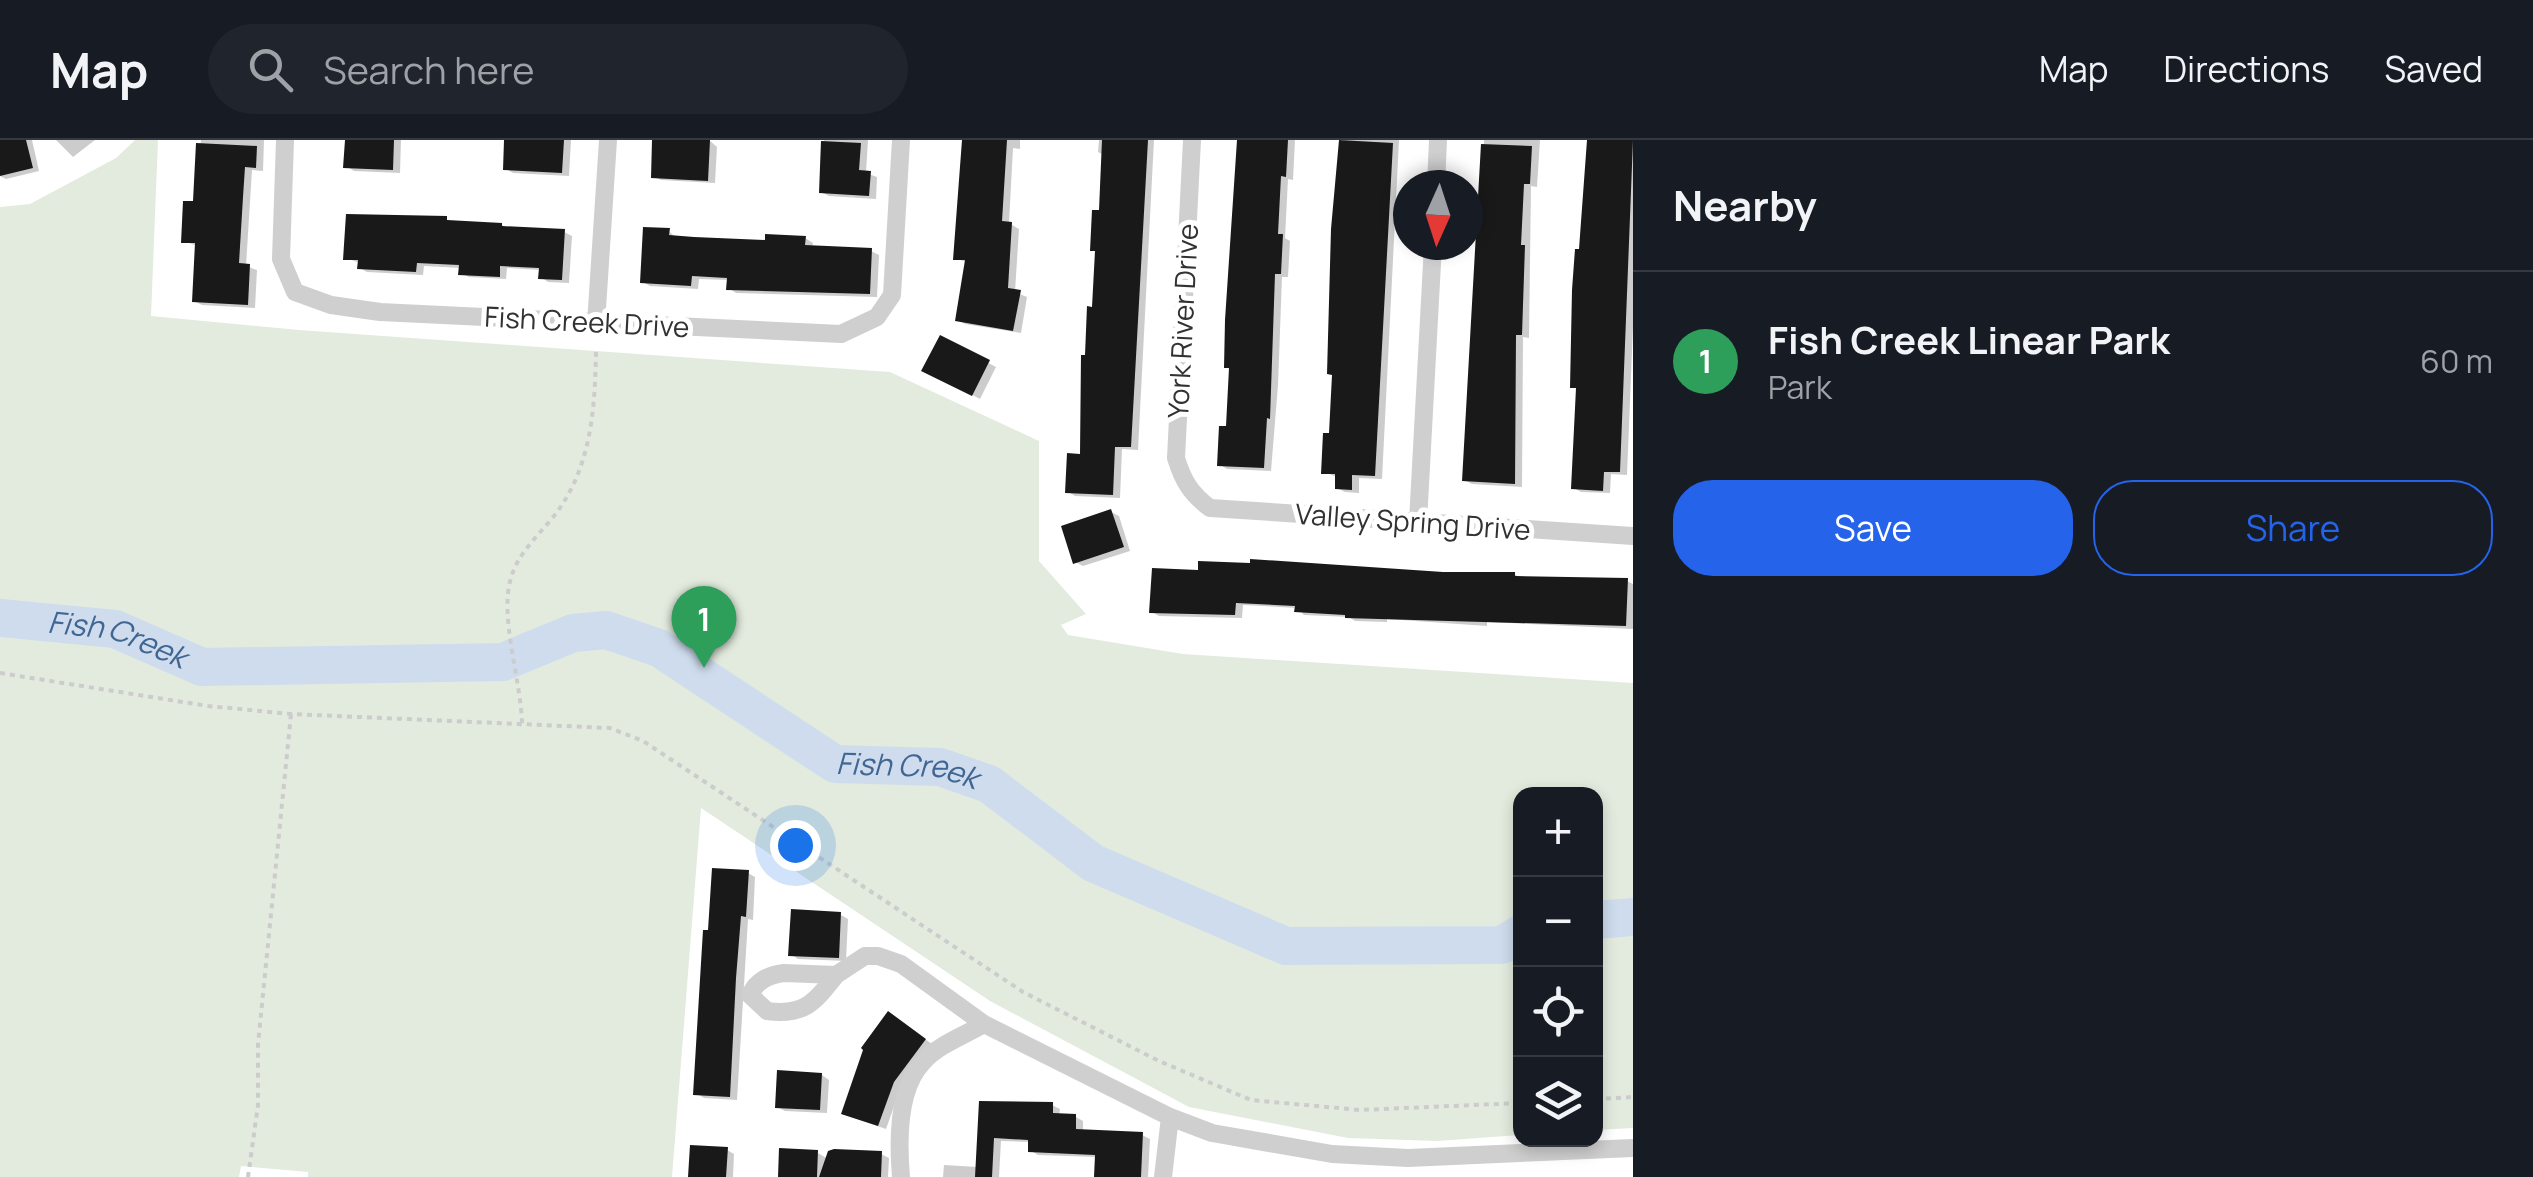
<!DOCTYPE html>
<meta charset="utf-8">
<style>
:root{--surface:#171b24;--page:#20242c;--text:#f1f3f6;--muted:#9ea1a6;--line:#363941;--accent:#2563eb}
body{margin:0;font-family:Manrope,sans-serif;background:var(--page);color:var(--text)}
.controls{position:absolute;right:30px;bottom:30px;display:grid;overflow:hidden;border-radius:20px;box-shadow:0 5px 15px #0003}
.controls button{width:90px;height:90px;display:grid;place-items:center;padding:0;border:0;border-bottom:2px solid var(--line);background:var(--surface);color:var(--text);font:50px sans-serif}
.compass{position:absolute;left:1393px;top:30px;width:90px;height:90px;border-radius:50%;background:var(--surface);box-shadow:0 5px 15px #0003;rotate:183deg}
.you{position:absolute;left:795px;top:705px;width:35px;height:35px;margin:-25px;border:8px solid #fff;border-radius:50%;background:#1a73e8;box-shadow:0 0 0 15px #1a73e833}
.badge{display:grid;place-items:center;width:65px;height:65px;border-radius:50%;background:var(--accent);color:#fff;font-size:32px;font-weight:700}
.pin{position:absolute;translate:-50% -82px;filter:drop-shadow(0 2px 5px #0008)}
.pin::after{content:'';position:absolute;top:52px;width:35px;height:30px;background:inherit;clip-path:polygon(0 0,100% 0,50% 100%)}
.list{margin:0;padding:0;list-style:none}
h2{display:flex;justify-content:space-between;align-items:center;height:130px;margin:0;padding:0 40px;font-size:42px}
h2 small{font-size:32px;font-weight:400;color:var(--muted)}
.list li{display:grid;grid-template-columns:65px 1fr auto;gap:30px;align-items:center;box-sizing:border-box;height:180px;padding:0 40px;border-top:2px solid var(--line)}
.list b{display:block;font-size:38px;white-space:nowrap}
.list p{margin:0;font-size:32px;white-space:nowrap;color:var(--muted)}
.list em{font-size:32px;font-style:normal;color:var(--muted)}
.actions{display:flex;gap:20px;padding:30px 40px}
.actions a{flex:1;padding:22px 0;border:2px solid var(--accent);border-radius:40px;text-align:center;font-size:35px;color:var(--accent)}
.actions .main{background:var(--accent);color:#fff}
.icon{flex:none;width:55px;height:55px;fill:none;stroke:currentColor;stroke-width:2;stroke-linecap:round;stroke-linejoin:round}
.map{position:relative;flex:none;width:1633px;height:1037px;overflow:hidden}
header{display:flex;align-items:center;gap:60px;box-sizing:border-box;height:140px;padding:0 50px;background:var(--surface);border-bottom:2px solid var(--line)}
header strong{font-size:48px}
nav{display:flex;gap:55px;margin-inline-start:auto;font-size:35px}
.search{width:700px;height:90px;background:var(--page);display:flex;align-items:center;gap:25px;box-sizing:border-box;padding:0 35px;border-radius:55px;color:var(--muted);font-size:38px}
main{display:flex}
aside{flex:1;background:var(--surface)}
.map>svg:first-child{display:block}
</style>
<header>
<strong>Map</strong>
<div class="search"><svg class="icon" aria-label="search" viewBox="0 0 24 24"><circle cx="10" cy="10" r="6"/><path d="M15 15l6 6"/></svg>Search here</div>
<nav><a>Map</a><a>Directions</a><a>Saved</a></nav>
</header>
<main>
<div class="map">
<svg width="1633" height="1037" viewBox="0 0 1633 1037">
<rect width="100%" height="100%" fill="#fff"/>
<path fill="#e3ebde" d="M 135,0 L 158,0 L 151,176 L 299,190 L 890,232 L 1039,301 L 1039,421 L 1086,474 L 1061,485 L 1068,495 L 1183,514 L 1633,543 L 1633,988 L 1596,990 L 1596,654 L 1520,654 L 1520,995 L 1437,1001 L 1348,998 L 1189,967 L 990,861 L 701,668 L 672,1037 L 308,1037 L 308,1032 L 241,1026 L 239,1037 L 0,1037 L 0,67 L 30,64 L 116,18 Z"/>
<path fill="#0003" d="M 0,0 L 32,0 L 39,31 L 6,39 L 0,36 Z
M 56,0 L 95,0 L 73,17 Z
M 201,0 L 264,0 L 263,31 L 252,30 L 246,126 L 257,130 L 255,168 L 202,165 L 194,161 L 197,106 L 184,101 L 195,64 Z
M 347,0 L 401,0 L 400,33 L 354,31 L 346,26 Z
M 507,0 L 571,0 L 569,36 L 513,33 L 505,28 Z
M 654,0 L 709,0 L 717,7 L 715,43 L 661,40 L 653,36 Z
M 824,0 L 868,0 L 866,33 L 877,37 L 876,59 L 829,56 L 821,52 Z
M 964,0 L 1020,0 L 1020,9 L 1013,8 L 1009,83 L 1019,89 L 1015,152 L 1027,157 L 1021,193 L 965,184 L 958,180 L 968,123 L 956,118 Z
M 1099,0 L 1154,0 L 1138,310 L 1122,309 L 1120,358 L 1075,356 L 1067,351 L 1082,316 L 1087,218 L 1094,169 L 1101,73 L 1104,15 L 1098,12 Z
M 1238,0 L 1295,0 L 1293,40 L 1288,39 L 1285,98 L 1290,101 L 1288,137 L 1282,137 L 1278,245 L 1271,331 L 1227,329 L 1219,324 L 1228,289 L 1231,230 L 1226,227 Z
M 1344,0 L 1399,0 L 1382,339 L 1359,338 L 1359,353 L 1345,352 L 1337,348 L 1337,337 L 1324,332 L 1331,296 L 1339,52 Z
M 1484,0 L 1540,0 L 1537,47 L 1531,46 L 1529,198 L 1523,197 L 1522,347 L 1472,344 L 1464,340 Z
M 1590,0 L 1633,0 L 1633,187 L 1627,335 L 1611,334 L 1610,353 L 1581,352 L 1574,348 L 1579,250 L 1572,246 Z
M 446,79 L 452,82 L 502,85 L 508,89 L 564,92 L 572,96 L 569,143 L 548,142 L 541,137 L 541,130 L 507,128 L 506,139 L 469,137 L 461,133 L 461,128 L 424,126 L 423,135 L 367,132 L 360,128 L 360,123 L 346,118 Z
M 669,91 L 676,98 L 767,103 L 805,98 L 813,103 L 812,108 L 871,111 L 879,115 L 877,157 L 736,153 L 729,148 L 729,140 L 699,139 L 698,149 L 650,146 L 643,142 Z
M 941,198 L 996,227 L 980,259 L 925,230 Z
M 1111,372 L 1119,376 L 1130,411 L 1083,426 L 1075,422 Z
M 1443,434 L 1514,434 L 1521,438 L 1627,441 L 1633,444 L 1633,489 L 1487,482 L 1487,486 L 1387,479 L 1387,482 L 1355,481 L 1349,477 L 1304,475 L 1297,468 L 1243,465 L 1242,478 L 1159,476 L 1152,472 Z
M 748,733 L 755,737 L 753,780 L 748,779 L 737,960 L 704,958 L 696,953 L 711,793 Z
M 841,775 L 848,779 L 846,821 L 798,819 L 791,814 Z
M 896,879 L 932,904 L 901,947 L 886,989 L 851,977 Z
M 822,935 L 829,940 L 827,973 L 785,971 L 777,967 Z
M 981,963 L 1052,965 L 1060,969 L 1059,976 L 1076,977 L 1083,981 L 1083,992 L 1142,995 L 1150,999 L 1148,1037 L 1099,1037 L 1097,1017 L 1038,1015 L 1030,1010 L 1031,1002 L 1001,1001 L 999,1037 L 943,1037 L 944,1025 L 978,1027 Z
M 727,1010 L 734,1014 L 733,1037 L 691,1037 Z
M 818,1013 L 828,1019 L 881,1014 L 889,1018 L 888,1037 L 780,1037 Z"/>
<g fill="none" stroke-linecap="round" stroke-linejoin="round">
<g stroke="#cedced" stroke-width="38">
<path id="s1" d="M 0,478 L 115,489 L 202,527 L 503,522 L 573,493 L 606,490 L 659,508 L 835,624 L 940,627 L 989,644 L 1093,723 L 1286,806 L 1502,805 L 1520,794"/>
<path d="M 1596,780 L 1633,777"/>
</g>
</g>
<path fill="#191919" d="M 0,0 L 26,0 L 33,28 L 0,36 Z
M 345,0 L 394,0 L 393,30 L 343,28 Z
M 504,0 L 564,0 L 562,33 L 503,30 Z
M 652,0 L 710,0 L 708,41 L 651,38 Z
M 962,0 L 1007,0 L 1002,81 L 1012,82 L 1008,148 L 1021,150 L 1013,191 L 955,181 L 965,120 L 953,120 Z
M 1102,0 L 1148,0 L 1131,307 L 1115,307 L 1113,355 L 1065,353 L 1067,313 L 1080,314 L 1081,215 L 1085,215 L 1087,166 L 1092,167 L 1095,111 L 1090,111 L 1092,70 L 1099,70 Z
M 1237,0 L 1288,0 L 1286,37 L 1281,36 L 1278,94 L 1283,94 L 1281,134 L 1275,134 L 1270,279 L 1267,278 L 1264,328 L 1217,326 L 1219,286 L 1226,286 L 1229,228 L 1224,228 L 1225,180 Z
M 1339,0 L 1393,3 L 1375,336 L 1352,335 L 1352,350 L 1335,349 L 1335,334 L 1321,334 L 1323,293 L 1329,293 L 1332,235 L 1327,234 L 1331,89 Z
M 1587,0 L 1633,0 L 1620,332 L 1604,332 L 1603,351 L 1571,349 L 1576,248 L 1570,248 L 1572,150 L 1575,109 L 1579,109 Z
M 821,1 L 861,3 L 859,30 L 871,31 L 869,56 L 819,53 Z
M 196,3 L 257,6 L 256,28 L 245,27 L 243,57 L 239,123 L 250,124 L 248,165 L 192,162 L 195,103 L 181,103 L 183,61 L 193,61 Z
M 1481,4 L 1532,6 L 1530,44 L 1524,44 L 1521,105 L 1525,105 L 1522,195 L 1516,195 L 1515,344 L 1462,341 Z
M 346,74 L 447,76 L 447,80 L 502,83 L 502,86 L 565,89 L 562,140 L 538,139 L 539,128 L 500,126 L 500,137 L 458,135 L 459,125 L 417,123 L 416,132 L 357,129 L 358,120 L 343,120 Z
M 643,87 L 670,88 L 669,95 L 694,97 L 765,100 L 765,94 L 806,96 L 805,105 L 872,108 L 870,154 L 726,150 L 727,138 L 692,136 L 691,146 L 640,143 Z
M 940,195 L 990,220 L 972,256 L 921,231 Z
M 1111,369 L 1124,407 L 1073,424 L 1061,386 Z
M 1250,419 L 1443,432 L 1515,432 L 1515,436 L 1628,438 L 1626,486 L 1345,478 L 1345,475 L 1294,472 L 1295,466 L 1236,463 L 1235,475 L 1149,473 L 1152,428 L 1198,430 L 1198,421 L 1250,423 Z
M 712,728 L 749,730 L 746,777 L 741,776 L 736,838 L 730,957 L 693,955 L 703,790 L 708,790 Z
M 791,769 L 841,772 L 839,818 L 788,816 Z
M 888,871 L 926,899 L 894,942 L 878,986 L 841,974 L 863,910 L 861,908 Z
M 777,930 L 822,933 L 820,970 L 775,968 Z
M 979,961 L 1053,962 L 1053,973 L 1076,974 L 1076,989 L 1143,992 L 1141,1037 L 1094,1037 L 1095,1015 L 1028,1012 L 1028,1000 L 994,998 L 992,1037 L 975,1037 Z
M 690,1005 L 728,1007 L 726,1037 L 688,1037 Z
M 779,1008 L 818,1010 L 817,1037 L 778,1037 Z
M 834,1009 L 882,1011 L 881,1037 L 819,1037 L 828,1011 Z"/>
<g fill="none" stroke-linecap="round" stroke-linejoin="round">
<path stroke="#ccc" stroke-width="4" stroke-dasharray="5 5" stroke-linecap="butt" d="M 0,533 L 208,566 L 291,574 L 610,588 L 643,601 L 1023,852 L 1159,921 L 1251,960 L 1360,970 L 1520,963
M 522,583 C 521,540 499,476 511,438 C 518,413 538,396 554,376 C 592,327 595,268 596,208
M 1596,959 L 1633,957
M 248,1037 L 258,965 L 258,904 L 291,574"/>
<path stroke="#cfcfcf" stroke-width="18" d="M 285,0 L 281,119 L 295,152 L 331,165 L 380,172 L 841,194 L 877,177 L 892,155 L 901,0
M 1192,0 L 1176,318 C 1183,341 1191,354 1210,368 L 1633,396
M 1436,45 L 1438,0
M 596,184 L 608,0
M 1418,382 L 1433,105
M 784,833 L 836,835 C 814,863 804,876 767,871 L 750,855 C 757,840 769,835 784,833 Z
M 836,835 L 865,816 L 878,816 L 901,824 L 984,884 L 1170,977 L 1212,993 L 1332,1014 L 1408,1018 L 1633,1008
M 901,1037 C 898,1002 897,949 923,922 C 938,905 965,895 984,884
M 1163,1037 L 1170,977"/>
</g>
<g text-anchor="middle" stroke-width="10" stroke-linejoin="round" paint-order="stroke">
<g font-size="28" fill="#323232" stroke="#fff">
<text transform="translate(1183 181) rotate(-87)" y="10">York River Drive</text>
<text transform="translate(587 182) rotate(3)" y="10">Fish Creek Drive</text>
<text transform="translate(1413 382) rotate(4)" y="10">Valley Spring Drive</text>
</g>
<g font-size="30" font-style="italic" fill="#406694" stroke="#fff">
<text dy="10" stroke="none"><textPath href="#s1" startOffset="120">Fish Creek</textPath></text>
<text dy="10" stroke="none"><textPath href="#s1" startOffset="960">Fish Creek</textPath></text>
</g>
</g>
</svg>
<div class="controls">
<button>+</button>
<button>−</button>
<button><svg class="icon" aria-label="locate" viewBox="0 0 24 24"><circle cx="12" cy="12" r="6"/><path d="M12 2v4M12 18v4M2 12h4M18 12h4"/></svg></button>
<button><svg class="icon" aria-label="layers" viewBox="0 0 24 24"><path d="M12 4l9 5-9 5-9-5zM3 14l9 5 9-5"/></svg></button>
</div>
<svg class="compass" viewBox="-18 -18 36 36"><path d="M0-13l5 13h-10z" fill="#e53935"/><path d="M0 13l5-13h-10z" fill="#9ea1a6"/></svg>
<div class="you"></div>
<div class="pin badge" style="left:704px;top:528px;background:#2e9e5b">1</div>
</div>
<aside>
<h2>Nearby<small></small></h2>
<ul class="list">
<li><span class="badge" style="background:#2e9e5b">1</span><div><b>Fish Creek Linear Park</b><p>Park</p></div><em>60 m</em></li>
</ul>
<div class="actions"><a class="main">Save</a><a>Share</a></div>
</aside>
</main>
